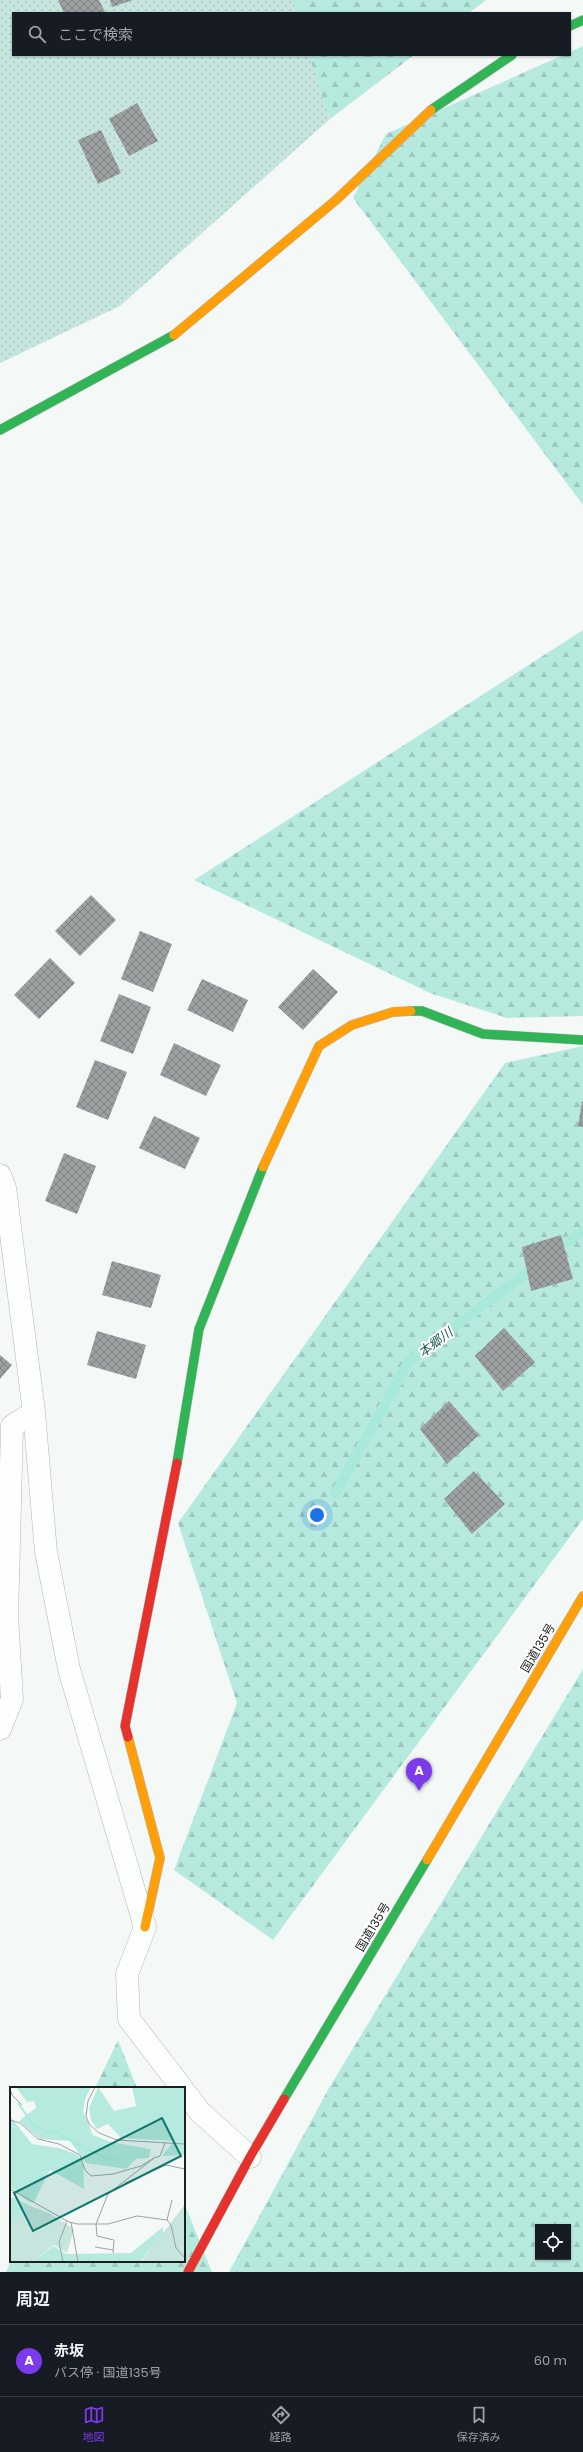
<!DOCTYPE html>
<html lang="ja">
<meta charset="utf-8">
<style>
:root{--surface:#171b24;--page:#242831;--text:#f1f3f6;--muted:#9ea1a6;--line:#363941;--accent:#7c3aed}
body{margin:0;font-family:Poppins,"Noto Sans JP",sans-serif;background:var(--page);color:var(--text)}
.controls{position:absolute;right:12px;bottom:12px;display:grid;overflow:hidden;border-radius:0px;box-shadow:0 1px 3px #0004}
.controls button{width:36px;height:36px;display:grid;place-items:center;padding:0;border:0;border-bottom:1px solid var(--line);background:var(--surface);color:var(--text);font:20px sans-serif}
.you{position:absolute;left:317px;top:1515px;width:14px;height:14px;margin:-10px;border:3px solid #fff;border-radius:50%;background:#1a73e8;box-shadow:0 0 0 6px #1a73e833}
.badge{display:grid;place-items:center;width:26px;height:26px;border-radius:50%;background:var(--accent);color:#fff;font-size:13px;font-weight:700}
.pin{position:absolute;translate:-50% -33px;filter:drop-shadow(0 1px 2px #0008)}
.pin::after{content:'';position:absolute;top:21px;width:14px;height:12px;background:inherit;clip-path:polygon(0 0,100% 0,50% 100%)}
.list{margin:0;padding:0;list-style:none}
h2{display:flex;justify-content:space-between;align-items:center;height:52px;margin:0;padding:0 16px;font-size:17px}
h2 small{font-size:13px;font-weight:400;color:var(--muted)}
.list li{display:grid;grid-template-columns:26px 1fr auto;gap:12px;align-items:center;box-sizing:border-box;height:72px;padding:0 16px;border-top:1px solid var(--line)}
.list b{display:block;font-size:15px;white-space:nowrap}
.list p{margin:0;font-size:13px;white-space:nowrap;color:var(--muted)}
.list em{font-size:13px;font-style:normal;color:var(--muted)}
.icon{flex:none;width:22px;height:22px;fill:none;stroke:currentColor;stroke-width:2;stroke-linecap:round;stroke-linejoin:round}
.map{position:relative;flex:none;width:583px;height:2272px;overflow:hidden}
.search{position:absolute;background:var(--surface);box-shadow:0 1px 3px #0004;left:12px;right:12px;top:12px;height:44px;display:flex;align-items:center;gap:10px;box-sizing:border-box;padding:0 14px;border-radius:0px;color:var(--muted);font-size:15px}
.sheet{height:124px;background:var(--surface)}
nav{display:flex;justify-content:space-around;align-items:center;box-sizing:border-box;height:56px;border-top:1px solid var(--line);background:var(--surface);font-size:11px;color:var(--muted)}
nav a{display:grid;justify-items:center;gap:2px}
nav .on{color:var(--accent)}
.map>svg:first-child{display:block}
</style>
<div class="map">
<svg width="583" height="2272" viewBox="0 0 583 2272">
<defs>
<pattern id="grass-dots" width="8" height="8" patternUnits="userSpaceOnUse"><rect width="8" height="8" fill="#c6e5de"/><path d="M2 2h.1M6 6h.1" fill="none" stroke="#aac4be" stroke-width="1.8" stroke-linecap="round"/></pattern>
<pattern id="forest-firs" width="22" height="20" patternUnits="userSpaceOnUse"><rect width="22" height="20" fill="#b7eadf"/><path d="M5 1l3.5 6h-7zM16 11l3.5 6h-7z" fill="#9dc8bf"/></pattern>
<pattern id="building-cross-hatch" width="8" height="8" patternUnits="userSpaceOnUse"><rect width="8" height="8" fill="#9da0a0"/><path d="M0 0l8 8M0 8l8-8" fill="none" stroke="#7f8282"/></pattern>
</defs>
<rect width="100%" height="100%" fill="#f4f9f8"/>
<path fill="url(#grass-dots)" d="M 0,0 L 295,0 L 299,13 L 13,13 L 13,55 L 311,55 L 330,119 L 120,306 L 0,363 Z"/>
<path fill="url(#forest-firs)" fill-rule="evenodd" d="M 292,0 L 486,0 L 469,13 L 296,13 Z
M 583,46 L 583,505 L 353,198 L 386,134 L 563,55 L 570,55 L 570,52 Z
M 309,55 L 414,55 L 330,119 Z
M 583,630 L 583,1016 L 507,1018 L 430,993 L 194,880 Z
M 583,1046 L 583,1519 L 273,1940 L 174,1870 L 237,1703 L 178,1523 L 505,1063 Z
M 583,1669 L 583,2272 L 229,2272 L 329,2088 ZM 538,2227 L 568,2227 L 568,2257 L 538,2257 Z
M 118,2040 L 137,2088 L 95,2088 Z
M 184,2203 L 212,2272 L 6,2272 L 11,2261 L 184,2261 Z"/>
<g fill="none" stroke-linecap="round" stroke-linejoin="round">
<path stroke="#a9e9db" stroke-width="10" d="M 553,1253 L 583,1231
M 335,1494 L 409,1361 L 537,1265"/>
</g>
<path fill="url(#building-cross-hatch)" d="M 58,0 L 99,0 L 105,12 L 64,13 Z
M 110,0 L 133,0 L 112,7 Z
M 137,103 L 158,141 L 129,156 L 109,119 Z
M 101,130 L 121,173 L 98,184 L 78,140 Z
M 91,895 L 116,920 L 80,956 L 55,931 Z
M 140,931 L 172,944 L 153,992 L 121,979 Z
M 50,958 L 75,983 L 39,1019 L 14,995 Z
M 313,969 L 338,992 L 303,1030 L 278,1007 Z
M 202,979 L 248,1000 L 233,1032 L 187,1010 Z
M 119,994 L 151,1007 L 133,1054 L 100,1041 Z
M 174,1043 L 221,1065 L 206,1096 L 160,1075 Z
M 95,1060 L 127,1072 L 108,1120 L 76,1107 Z
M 582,1101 L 583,1102 L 583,1127 L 578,1126 Z
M 154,1116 L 200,1138 L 185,1169 L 139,1148 Z
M 64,1153 L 96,1166 L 77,1214 L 45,1201 Z
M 561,1235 L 573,1279 L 531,1291 L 522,1247 Z
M 112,1261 L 161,1275 L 151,1308 L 102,1295 Z
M 504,1328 L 535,1362 L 503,1391 L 475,1356 Z
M 97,1331 L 146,1345 L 136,1379 L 87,1365 Z
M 0,1355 L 12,1365 L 0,1379 Z
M 449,1401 L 479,1435 L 447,1464 L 420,1429 Z
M 474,1471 L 505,1504 L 472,1534 L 444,1499 Z"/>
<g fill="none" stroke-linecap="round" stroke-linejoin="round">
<defs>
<path id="street" d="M 0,1175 L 5,1188 L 34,1412 L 46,1552 L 69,1669 L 145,1927 L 127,1974 L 129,2019 L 182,2088
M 0,1729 L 12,1699 L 7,1618 L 12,1426 L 34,1412
M 184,2091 L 200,2112 L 250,2157"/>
<path id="fast" d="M 570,26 L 583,20
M 431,110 L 512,55
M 0,430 L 174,335
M 411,1011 L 422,1011 L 483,1034 L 583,1040
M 177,1463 L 199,1329 L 263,1167
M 284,2099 L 427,1860"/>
<path id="slow" d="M 174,335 L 336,200 L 431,110
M 263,1167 L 319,1046 L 352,1025 L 393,1012 L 411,1011
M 128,1737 L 160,1858 L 145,1927
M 427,1860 L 583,1596"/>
<path id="jam" d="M 128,1737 L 125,1726 L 177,1463
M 188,2272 L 250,2157 L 284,2099"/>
</defs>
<use href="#street" stroke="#b3b6b5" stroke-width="23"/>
<use href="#fast" stroke="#b3b6b5" stroke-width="10"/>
<use href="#slow" stroke="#b3b6b5" stroke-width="10"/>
<use href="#jam" stroke="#b3b6b5" stroke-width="10"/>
<use href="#street" stroke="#fdfefe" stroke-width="22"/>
<use href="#fast" stroke="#30b455" stroke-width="9"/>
<use href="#slow" stroke="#ff9f0a" stroke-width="9"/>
<use href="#jam" stroke="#e5322d" stroke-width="9"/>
</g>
<g text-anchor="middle" stroke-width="4" stroke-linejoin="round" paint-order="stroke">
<g font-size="12" fill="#1b1f1e" stroke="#fff">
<text transform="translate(538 1648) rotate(-59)" y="4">国道135号</text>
<text transform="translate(373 1927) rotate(-59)" y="4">国道135号</text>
</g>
<g font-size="13" font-style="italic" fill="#175f52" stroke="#fff">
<text transform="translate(435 1342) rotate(-37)" y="5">本郷川</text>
</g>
</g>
<g transform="translate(10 2087)">
<rect width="175" height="175" fill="#f4f9f8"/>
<path d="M 175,116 L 175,174 L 131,175 L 173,120 ZM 20,119 L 39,126 L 64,142 L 57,166 L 44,158 L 22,175 L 0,175 L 0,137 Z" fill="#c6e5de"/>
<path d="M 6,0 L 81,0 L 75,12 L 73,25 L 83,48 L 101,55 L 141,62 L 139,71 L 126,72 L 116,82 L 76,76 L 60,54 L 30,52 L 9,34 L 26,21 L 24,14 L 17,15 ZM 88,0 L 104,24 L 126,19 L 122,0 L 175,0 L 175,68 L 152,69 L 164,54 L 111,51 L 98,37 L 87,42 L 81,33 L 79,21 ZM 0,29 L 22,57 L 49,61 L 68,68 L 73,77 L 74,102 L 40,83 L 24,115 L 19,115 L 0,100 ZM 3,110 L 20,119 L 0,139 L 0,112 ZM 153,140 L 153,147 L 130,175 L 22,175 L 44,159 L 56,167 L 121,166 Z" fill="#b7eadf"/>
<path fill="none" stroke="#a9e9db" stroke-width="2" d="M 8,16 L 24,39 L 38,46 L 45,43 L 57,52 L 98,72 L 109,73"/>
<path fill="none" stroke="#9da2a1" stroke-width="1" d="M 85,0 L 78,14 L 76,29 L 79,37 L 89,46 L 107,53 L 175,57M 0,2 L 2,8 L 12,18M 0,33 L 10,36 L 28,52 L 49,57 L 70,68 L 75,83 L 81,89 L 103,87 L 131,79 L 144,71M 115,96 L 156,78 L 175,82M 0,102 L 59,135 L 67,137 L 98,137 L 127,129 L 157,133 L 161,138 L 166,161 L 175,171M 157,133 L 162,113M 61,135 L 68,175M 85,160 L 103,163M 103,166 L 104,153 L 87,149 L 86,137 L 98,107 L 144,71 L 150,69 L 155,56M 53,175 L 49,155 L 57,134"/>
<path fill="#0f766e" fill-opacity="0.15" stroke="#0f766e" stroke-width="2" d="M 152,31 L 171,69 L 23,144 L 4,106 Z"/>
<rect width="175" height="175" fill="none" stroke="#1b1f1e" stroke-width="2"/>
</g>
</svg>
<div class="controls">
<button><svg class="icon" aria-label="locate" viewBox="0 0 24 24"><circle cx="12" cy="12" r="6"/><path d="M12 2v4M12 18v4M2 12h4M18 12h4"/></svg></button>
</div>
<div class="you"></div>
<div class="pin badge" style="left:419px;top:1791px">A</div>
<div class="search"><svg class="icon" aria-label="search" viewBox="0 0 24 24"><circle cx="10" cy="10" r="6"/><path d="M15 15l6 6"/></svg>ここで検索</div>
</div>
<section class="sheet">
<h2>周辺<small></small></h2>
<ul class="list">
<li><span class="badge">A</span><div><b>赤坂</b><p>バス停 · 国道135号</p></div><em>60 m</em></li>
</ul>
</section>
<nav>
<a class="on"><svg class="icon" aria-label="map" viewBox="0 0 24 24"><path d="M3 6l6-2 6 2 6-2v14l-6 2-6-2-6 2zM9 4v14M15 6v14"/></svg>地図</a>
<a><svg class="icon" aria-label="directions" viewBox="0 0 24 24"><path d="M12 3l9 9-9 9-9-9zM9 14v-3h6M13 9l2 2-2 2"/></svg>経路</a>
<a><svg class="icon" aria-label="saved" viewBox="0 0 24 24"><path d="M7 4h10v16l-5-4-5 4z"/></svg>保存済み</a>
</nav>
